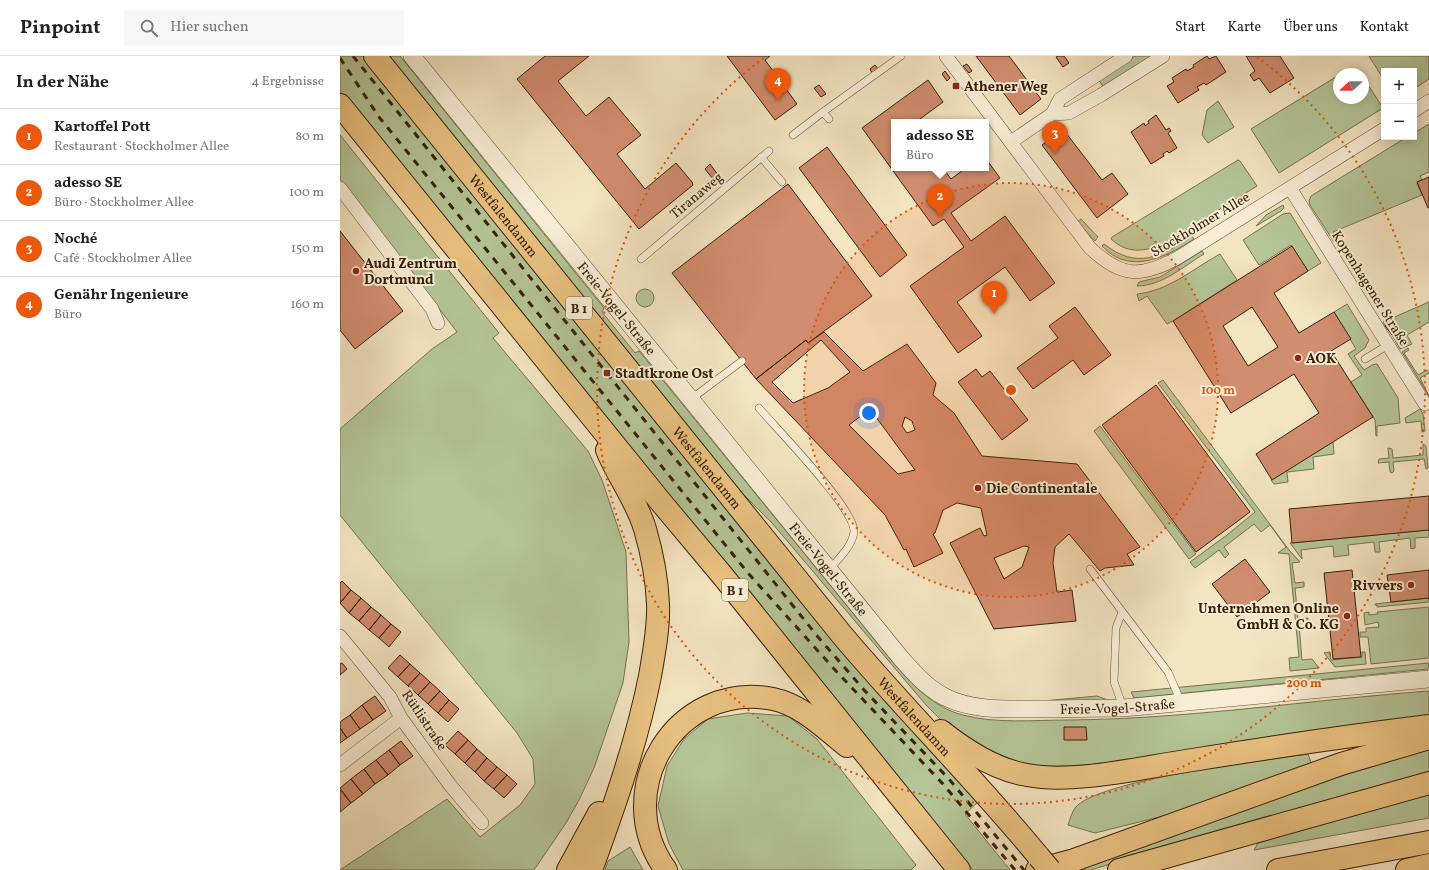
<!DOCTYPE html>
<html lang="de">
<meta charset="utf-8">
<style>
:root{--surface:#fff;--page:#f6f6f6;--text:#222;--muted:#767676;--line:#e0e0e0;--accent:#ea580c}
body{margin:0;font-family:Vollkorn,serif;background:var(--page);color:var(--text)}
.controls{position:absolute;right:12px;top:12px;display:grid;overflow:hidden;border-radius:0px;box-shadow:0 2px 10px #0003}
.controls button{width:36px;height:36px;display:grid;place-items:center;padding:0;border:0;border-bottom:1px solid var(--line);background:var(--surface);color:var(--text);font:20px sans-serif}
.compass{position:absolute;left:993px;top:12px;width:36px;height:36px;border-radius:50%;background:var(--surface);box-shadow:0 2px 10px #0003;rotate:248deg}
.you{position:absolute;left:529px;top:357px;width:14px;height:14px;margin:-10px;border:3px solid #fff;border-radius:50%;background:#1a73e8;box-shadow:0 0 0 6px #1a73e833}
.badge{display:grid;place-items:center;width:26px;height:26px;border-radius:50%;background:var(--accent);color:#fff;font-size:13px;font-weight:700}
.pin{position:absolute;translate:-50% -33px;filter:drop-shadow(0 1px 2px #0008)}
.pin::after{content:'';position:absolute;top:21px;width:14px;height:12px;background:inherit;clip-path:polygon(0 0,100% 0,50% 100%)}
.popup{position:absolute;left:551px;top:63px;width:98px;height:52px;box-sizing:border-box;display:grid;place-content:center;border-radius:0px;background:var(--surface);filter:drop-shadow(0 1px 3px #0005);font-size:13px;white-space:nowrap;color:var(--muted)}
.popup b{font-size:15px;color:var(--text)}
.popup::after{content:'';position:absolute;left:50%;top:100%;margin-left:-8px;border:8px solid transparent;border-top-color:var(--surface)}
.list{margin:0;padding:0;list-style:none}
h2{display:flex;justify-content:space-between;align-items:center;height:52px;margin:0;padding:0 16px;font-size:17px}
h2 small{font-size:13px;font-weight:400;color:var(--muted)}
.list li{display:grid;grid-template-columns:26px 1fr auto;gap:12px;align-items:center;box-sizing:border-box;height:56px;padding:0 16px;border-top:1px solid var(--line)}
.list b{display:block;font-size:15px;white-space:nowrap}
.list p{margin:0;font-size:13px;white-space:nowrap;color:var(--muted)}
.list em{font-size:13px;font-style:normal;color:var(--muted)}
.icon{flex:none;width:22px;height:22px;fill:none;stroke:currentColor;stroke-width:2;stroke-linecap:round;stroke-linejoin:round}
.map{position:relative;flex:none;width:1089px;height:814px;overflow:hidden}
header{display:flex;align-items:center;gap:24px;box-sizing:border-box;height:56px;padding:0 20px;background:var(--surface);border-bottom:1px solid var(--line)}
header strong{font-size:19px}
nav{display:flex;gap:22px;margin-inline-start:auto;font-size:14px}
.search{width:280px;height:36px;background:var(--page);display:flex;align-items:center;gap:10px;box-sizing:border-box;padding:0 14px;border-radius:0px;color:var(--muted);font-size:15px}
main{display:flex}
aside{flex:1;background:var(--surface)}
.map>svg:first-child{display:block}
</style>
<header>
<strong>Pinpoint</strong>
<div class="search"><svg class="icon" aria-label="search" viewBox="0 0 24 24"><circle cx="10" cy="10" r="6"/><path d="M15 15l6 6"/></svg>Hier suchen</div>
<nav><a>Start</a><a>Karte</a><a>Über uns</a><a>Kontakt</a></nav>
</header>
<main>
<aside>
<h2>In der Nähe<small>4 Ergebnisse</small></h2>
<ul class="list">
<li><span class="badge">1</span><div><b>Kartoffel Pott</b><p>Restaurant · Stockholmer Allee</p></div><em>80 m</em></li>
<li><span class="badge">2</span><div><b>adesso SE</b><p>Büro · Stockholmer Allee</p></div><em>100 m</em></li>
<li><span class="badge">3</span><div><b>Noché</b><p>Café · Stockholmer Allee</p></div><em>150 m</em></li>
<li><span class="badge">4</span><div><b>Genähr Ingenieure</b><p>Büro</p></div><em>160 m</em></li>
</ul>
</aside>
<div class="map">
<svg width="1089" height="814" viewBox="0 0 1089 814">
<rect width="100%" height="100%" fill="#f4e5c2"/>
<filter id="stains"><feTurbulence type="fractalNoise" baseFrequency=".005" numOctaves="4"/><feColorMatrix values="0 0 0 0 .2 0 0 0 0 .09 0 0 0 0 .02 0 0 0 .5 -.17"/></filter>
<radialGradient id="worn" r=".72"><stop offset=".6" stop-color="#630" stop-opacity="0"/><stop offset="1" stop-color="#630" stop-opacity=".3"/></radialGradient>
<path fill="#b5c698" stroke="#76734e" d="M 0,0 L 23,0 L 289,328 L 396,465 L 509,602 L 547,648 L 595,697 L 638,746 L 625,758 L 670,814 L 633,814 L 419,549 L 0,36 Z
M 48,0 L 60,0 L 264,252 L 262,256 L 295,297 L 299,295 L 552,605 C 570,627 594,652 623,659 C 657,668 693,664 728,664 C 849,663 969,644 1089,635 L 1089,662 C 1011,673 933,684 856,695 C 801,703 730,715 675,708 C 639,703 611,674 586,649 L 432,467 L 403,438 Z
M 795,0 L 815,0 L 764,32 L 758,23 Z
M 1029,0 L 1089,0 L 1089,23 L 1074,33 L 1074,15 L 1044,15 L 1044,24 Z
M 999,19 L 999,42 L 1023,42 L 1023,21 L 1043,52 L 939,117 L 911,73 Z
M 878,45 L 894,71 L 868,87 L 862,79 L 867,54 Z
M 1089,68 L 1089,116 L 1080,120 L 1082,124 L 1077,127 L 1082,139 L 993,176 L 998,185 L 994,186 L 970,149 L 969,145 L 971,140 L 1067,81 L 1074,81 L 1074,77 Z
M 0,79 L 159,277 L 153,282 L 248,395 L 262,424 L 286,496 L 289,586 L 283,627 L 254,712 L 239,744 L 226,767 L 194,814 L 0,814 L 107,743 L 140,781 L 180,749 L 195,728 L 193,703 L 177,677 L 0,459 L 0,373 L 92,293 L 117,276 L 0,123 Z
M 898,104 L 900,105 L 917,130 L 829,185 C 809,195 789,200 771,183 L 772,181 Z
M 943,149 L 944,152 L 941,155 L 916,170 L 926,159 Z
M 950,157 L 981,207 L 968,215 L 951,189 L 919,209 L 903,184 L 943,158 Z
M 741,163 L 758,181 L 755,185 L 737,166 Z
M 852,180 L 854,183 C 826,201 790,220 762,190 L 764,188 C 797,214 821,201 852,180 Z
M 862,195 L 864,198 C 844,210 822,230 797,230 L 799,226 L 820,221 Z
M 880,198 L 897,224 L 833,265 L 827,268 L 807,240 L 799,245 L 797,238 C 828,235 853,213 880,198 Z
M296 242a9 9 0 1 1 18 0a9 9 0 1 1-18 0Z
M 1089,246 L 1089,266 L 1067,279 L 1072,288 L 1060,293 L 1052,279 L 1056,276 L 1050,267 L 1045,270 L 1043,266 Z
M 1007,248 L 1029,284 L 1025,292 L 1014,300 L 1024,314 L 1032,309 L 1037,308 L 1058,342 L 1060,367 L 1037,370 L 1037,380 L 1036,380 L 1035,364 L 1011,326 L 1022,319 L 1008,298 L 1016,293 L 994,256 Z
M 1068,292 L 1069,294 L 1064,297 L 1078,319 L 1087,314 L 1089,317 L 1080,322 L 1089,340 L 1062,296 Z
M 823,324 L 949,494 L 960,506 L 952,507 L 955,527 L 964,526 L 964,531 L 955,532 L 958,563 L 968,562 L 968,567 L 959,568 L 962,604 L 972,603 L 979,612 L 950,615 L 949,602 L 959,601 L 949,498 L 938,497 L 946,491 L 930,469 L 921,476 L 914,468 L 884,491 L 889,498 L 885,502 L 879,494 L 855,512 L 850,506 L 887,479 L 915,456 L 818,327 Z
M 1080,353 L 1083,358 L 1085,375 L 1082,376 L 1081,365 L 1066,367 L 1065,362 Z
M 760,370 L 856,498 L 849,503 L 754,375 Z
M 993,385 L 994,398 L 973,401 L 974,413 L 947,416 L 948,426 L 934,428 L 931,424 Z
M 1083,388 L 1086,390 L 1088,412 L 1086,413 L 1084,403 L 1053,406 L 1054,415 L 1052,417 L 1050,416 L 1049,406 L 1038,407 L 1039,403 L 1049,402 L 1048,392 L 1052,393 L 1053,402 L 1083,399 Z
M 1089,474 L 1089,481 L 1075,482 L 1075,492 L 1071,493 L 1070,482 L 1039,486 L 1040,496 L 1035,496 L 1034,486 L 1008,489 L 1009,499 L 994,501 L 993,490 L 961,494 L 962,503 L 950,487 Z
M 1088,542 L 1089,546 L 1037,551 L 1037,549 L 1035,549 L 1035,548 Z
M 1089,551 L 1089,602 L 1031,608 L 1028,581 L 1020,581 L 1020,576 L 1026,576 L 1026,572 L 1039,571 L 1038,566 L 1025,569 L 1024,557 L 1029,556 L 1029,559 L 1038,558 L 1037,556 Z
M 990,596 L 991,604 L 1022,601 L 1022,596 L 1025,596 L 1026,608 L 995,611 L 984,597 Z
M 1089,607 L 1088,613 L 794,642 L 791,636 Z
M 757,640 L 773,646 L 680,647 Z
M 407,657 L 448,660 L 477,683 L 576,809 L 571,814 L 343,814 L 329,788 L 318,750 L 327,710 L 344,683 L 368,663 Z
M 1089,690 L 1089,717 L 750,814 L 737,814 L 899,753 Z
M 968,698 L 972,709 L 847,754 L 755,777 L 728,769 C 730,763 732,756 735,752 C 756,724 927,704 968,698 Z
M 1089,738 L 1089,762 L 914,794 L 918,787 L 935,782 Z
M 290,791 L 303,814 L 265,814 L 268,805 Z"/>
<path fill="#d18d6f" stroke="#382004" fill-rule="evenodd" d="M 205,0 L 249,0 L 218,25 L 246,60 L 269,41 L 301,79 L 277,98 L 305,133 L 336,107 L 352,126 L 353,129 L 299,173 L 177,23 Z
M 387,0 L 430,0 L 425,4 L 457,48 L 435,64 Z
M 636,0 L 669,0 L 701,43 L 680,59 Z
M 718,0 L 724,0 L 729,7 L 723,11 L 716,1 Z
M 867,0 L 869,3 L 876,0 L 886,16 L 866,29 L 864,27 L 857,31 L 859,34 L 838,47 L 827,30 L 834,26 L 832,22 L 846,13 L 847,15 L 854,11 L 853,9 Z
M 906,0 L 940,0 L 954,22 L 930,37 L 919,22 L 914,25 L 910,19 L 915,15 Z
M 627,8 L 632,15 L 629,17 L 623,10 Z
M 535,9 L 538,13 L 532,17 L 530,13 Z
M 605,15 L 610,22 L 607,25 L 602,18 Z
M 588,24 L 603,46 L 576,66 L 554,66 L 554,112 L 603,112 L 611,123 L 626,112 L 646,112 L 646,103 L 660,122 L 611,157 L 631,185 L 665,160 L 715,227 L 690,245 L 665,211 L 617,246 L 642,280 L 618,297 L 570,230 L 624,191 L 604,163 L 593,170 L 522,72 Z
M 479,29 L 486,38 L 481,41 L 474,32 Z
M 816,59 L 826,74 L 829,72 L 831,75 L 828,77 L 837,92 L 829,97 L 827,95 L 823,98 L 824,100 L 811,108 L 791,76 L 804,67 L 805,70 L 809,67 L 808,65 Z
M 723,73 L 762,124 L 772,117 L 788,138 L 757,162 L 702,89 Z
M 487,91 L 567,199 L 540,221 L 459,112 Z
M 370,108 L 378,119 L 373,123 L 365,113 Z
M 1089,121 L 1089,152 L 1088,152 L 1077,126 Z
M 448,128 L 532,240 L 468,287 L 466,284 L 416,323 L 332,217 Z
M 0,175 L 63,255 L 15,293 L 0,274 Z
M 952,190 L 968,215 L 934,237 L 959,277 L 994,256 L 1011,283 L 991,295 L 1033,361 L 932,424 L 916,398 L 979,357 L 954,318 L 891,357 L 833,265 ZM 912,251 L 938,291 L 908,310 L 883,270 Z
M 735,251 L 771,299 L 744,319 L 733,304 L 693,333 L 677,312 L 718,282 L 709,270 Z
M 1050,267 L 1056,276 L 1052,279 L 1045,270 Z
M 484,276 L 523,315 L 567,288 L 596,327 L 593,339 L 614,357 L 642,400 L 737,408 L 800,491 L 787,498 L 794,509 L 765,512 L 760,515 L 729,478 L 715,491 L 713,507 L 717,536 L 732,534 L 736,565 L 654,573 L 610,487 L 640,472 L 644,480 L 647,479 L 641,452 L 617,447 L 603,454 L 595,477 L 593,478 L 603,497 L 574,511 L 566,493 L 564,494 L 545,459 L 416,323 L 466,284 L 468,287 ZM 481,284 L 510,316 L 488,332 L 453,347 L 432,326 ZM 530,353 L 575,414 L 558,418 L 509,369 ZM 565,361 L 572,365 L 575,374 L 567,377 L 562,370 ZM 684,490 L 689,491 L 682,511 L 664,523 L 654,502 Z
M 636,313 L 642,321 L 650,315 L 688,364 L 662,384 L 618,326 Z
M 816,329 L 910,456 L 856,496 L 762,369 Z
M 1089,440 L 1089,474 L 952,487 L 949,453 Z
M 905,503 L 930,536 L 897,561 L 872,528 Z
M 1012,514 L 1021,601 L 993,603 L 984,517 Z
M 1089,514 L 1089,542 L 1051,546 L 1047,519 Z
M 2,525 L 11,534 L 0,547 L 0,527 Z
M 11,534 L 21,542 L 9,557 L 0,547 Z
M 21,542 L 31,551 L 19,565 L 9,557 Z
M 31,551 L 41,559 L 29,574 L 19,565 Z
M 41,559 L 51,568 L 39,582 L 29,574 Z
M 51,568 L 61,576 L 49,591 L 39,582 Z
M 60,599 L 70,608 L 58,621 L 48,612 Z
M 2,607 L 7,613 L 0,619 L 0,608 Z
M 70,608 L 80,617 L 68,630 L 58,621 Z
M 80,617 L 90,626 L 78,639 L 68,630 Z
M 90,626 L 100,635 L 88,648 L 78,639 Z
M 100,635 L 109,644 L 98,657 L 88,648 Z
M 35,640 L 46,655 L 33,664 L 22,649 Z
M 109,644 L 119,653 L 108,666 L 98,657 Z
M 22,649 L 33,664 L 20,673 L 10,659 Z
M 10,659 L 20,673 L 7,682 L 0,672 L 0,666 Z
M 724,671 L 746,671 L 747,684 L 724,684 Z
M 0,672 L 7,682 L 0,687 Z
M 118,675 L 128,684 L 115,698 L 105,689 Z
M 128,684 L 137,693 L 125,707 L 115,698 Z
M 61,685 L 73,700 L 60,709 L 49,694 Z
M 137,693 L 147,702 L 135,716 L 125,707 Z
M 49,694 L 60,709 L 48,719 L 36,704 Z
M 147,702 L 157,711 L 144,725 L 135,716 Z
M 36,704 L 48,719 L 35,728 L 24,713 Z
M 157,711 L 167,719 L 154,733 L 144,725 Z
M 24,713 L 35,728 L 23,738 L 11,723 Z
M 167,719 L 177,728 L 164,742 L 154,733 Z
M 11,723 L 23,738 L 11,747 L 0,732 Z
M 0,734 L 11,747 L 0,756 Z"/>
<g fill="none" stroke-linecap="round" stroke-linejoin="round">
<defs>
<path id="service" d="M 489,63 L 483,56 L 561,0
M 453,79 L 483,56
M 421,101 L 442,126
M 301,203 L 429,95
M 1025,303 L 1048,289
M 351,343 L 402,305
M 419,352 C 437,373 514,452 514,475 C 513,490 498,503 489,514
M 750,513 L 828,616 L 841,646
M 782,556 L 776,572 L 774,626 L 783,651"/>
<path id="minor" d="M 606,0 L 750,192 C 782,222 801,222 839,201 L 1044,73
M 1074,55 L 1089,45
M 712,58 L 729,57 L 761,39 L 823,0
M 671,86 L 712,58 L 720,43 L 786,0
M 0,132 L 92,253 L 98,267
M 950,132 L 1085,348
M 0,580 L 50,641 L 61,662 L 110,729 L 142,767
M 0,709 L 61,662"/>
<g id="tertiary">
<path id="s1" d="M 72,0 L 560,601 C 574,617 586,631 605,641 C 633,655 665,653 695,653 C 724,653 754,652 783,652 L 1089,623"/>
</g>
<g id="trunk">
<path id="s2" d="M 35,0 L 502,579 C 566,655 636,724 699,801"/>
<path d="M 0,49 L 320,445 L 382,519 L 619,814"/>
<path d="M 601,675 C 625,694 656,714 687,719 C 734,728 798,712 846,705 C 927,692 1008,680 1089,670"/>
<path d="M 228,814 L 259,757"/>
<path d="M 251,814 C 274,751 297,686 310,620 C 314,597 319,571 318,548 C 317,523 312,497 305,473 C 297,445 278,421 267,394"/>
<path d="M 326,814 C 269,735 336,624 433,643 C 462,649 484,672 507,690"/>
<path d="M 697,814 L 734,804 L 1001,708 L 1089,682"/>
<path d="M 779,814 L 1089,727"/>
<path d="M 938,814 L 1089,786"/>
<path d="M 1067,814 L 1089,809"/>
</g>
</defs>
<use href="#service" stroke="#675134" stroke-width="8"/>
<use href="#minor" stroke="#675134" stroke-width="14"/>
<use href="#tertiary" stroke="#675134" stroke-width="18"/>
<use href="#trunk" stroke="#382004" stroke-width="24"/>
<use href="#service" stroke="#f8eed7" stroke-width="7"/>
<use href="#minor" stroke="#f8eed7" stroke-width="13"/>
<use href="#tertiary" stroke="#f8eed7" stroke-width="17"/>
<use href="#trunk" stroke="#eac281" stroke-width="22"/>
<path stroke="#382004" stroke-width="3" stroke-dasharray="7 7" stroke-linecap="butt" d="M 13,0 L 478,581 L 525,635 L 609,723 L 684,814
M 0,2 L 39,61 L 408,517 L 496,615 L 603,728 L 675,814"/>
<defs>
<path id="trunk-bridge" d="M 699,801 L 710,814"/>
</defs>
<use href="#trunk-bridge" stroke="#382004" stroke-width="24" stroke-linecap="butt"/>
<use href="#trunk-bridge" stroke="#eac281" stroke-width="22"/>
</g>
<circle cx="671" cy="334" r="207" fill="#df560c" fill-opacity=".12"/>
<g fill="none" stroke="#df560c" stroke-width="2" stroke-dasharray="2 4">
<circle cx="671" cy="334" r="207"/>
<path d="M917 1A414 414 0 1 1 425 1"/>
</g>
<g fill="#8f2418" stroke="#f8eed7" stroke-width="1.5">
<rect x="612" y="26" width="8" height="8" rx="2"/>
<circle cx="16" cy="215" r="4"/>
<circle cx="958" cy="302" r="4"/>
<rect x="263" y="313" width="8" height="8" rx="2"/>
<circle cx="638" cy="432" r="4"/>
<circle cx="1071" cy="529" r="4"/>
<circle cx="1007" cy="560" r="4"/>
</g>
<g text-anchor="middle" stroke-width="4" stroke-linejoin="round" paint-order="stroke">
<g fill="#f8eed7" stroke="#725e43" stroke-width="1">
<rect x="226" y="241" width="26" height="22" rx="3"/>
<rect x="382" y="523" width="26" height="22" rx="3"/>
</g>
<g font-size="13" font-weight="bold" fill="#382004">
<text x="239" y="257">B 1</text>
<text x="395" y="539">B 1</text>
</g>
<g font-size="14" font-weight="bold" fill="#382004" stroke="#f8eed7" text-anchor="start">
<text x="624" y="35">Athener Weg</text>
<text x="24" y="212">Audi Zentrum<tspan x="24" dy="16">Dortmund</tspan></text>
<text x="966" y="307">AOK</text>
<text x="275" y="322">Stadtkrone Ost</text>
<text x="646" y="437">Die Continentale</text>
<text x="1063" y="534" text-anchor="end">Rivvers</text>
<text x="999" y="557" text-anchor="end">Unternehmen Online<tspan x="999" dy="16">GmbH &amp; Co. KG</tspan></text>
</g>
<g font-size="14" fill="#382004" stroke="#f8eed7">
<text transform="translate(356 139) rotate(-40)" y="5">Tiranaweg</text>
<text dy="5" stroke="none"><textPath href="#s2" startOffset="205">Westfalendamm</textPath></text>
<text transform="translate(860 168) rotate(-31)" y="5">Stockholmer Allee</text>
<text transform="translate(1031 232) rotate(58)" y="5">Kopenhagener Straße</text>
<text dy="5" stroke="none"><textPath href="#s1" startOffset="325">Freie-Vogel-Straße</textPath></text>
<text dy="5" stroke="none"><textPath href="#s2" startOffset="529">Westfalendamm</textPath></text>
<text dy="5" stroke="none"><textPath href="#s1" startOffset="661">Freie-Vogel-Straße</textPath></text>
<text dy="5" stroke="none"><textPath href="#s1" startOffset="1009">Freie-Vogel-Straße</textPath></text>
<text dy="5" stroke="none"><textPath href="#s2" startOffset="853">Westfalendamm</textPath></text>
<text transform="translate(85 664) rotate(56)" y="5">Rütlistraße</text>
</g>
</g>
<circle cx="671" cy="334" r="6" fill="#df560c" stroke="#f8eed7" stroke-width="2"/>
<g font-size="12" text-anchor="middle" font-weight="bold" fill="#df560c" stroke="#f8eed7" stroke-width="4" stroke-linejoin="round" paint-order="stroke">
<text x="878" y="338">100 m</text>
<text x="964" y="631">200 m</text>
</g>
<rect width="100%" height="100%" filter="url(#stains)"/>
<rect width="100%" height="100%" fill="url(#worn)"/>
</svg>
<div class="controls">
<button>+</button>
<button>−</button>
</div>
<svg class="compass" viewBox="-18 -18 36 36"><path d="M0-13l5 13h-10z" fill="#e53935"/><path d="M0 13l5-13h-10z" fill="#767676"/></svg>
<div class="you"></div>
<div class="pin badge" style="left:654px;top:258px">1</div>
<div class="pin badge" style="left:600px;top:161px">2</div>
<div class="popup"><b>adesso SE</b>Büro</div>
<div class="pin badge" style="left:715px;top:98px">3</div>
<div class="pin badge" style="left:438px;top:45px">4</div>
</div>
</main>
